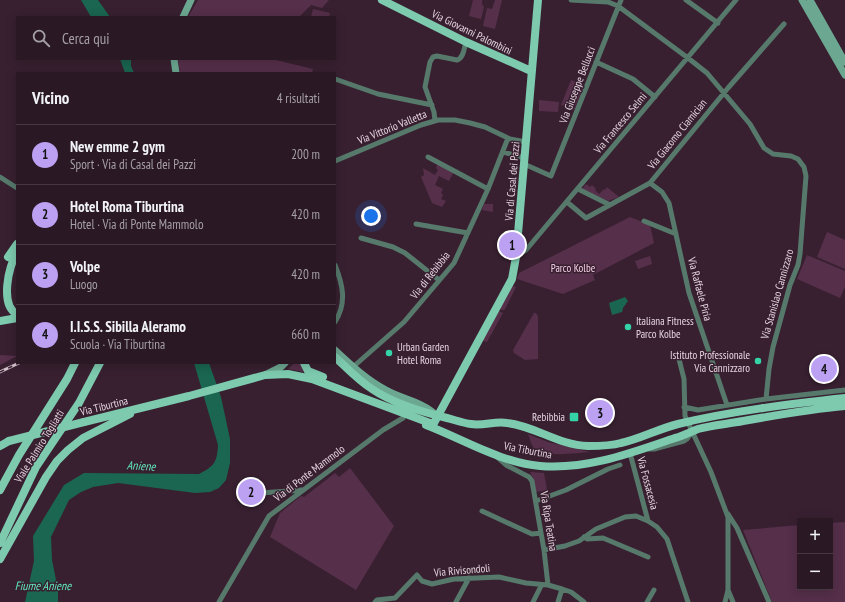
<!DOCTYPE html>
<html lang="it">
<meta charset="utf-8">
<style>
:root{--surface:#2a1824;--page:#362531;--text:#f1f3f6;--muted:#a5a0a6;--line:#463741;--accent:#bca0f2}
body{margin:0;font-family:"PT Sans Narrow",sans-serif;background:var(--page);color:var(--text)}
.controls{position:absolute;right:12px;bottom:12px;display:grid;overflow:hidden;border-radius:0px;box-shadow:0 2px 10px #0003}
.controls button{width:36px;height:36px;display:grid;place-items:center;padding:0;border:0;border-bottom:1px solid var(--line);background:var(--surface);color:var(--text);font:20px sans-serif}
.you{position:absolute;left:371px;top:216px;width:14px;height:14px;margin:-10px;border:3px solid #fff;border-radius:50%;background:#1a73e8;box-shadow:0 0 0 6px #1a73e833}
.badge{display:grid;place-items:center;width:26px;height:26px;border-radius:50%;background:var(--accent);color:#111;font-size:13px;font-weight:700}
.pin{position:absolute;translate:-50% -50%;border:2px solid #fff;box-shadow:0 1px 4px #0006}
.list{margin:0;padding:0;list-style:none}
h2{display:flex;justify-content:space-between;align-items:center;height:52px;margin:0;padding:0 16px;font-size:17px}
h2 small{font-size:13px;font-weight:400;color:var(--muted)}
.list li{display:grid;grid-template-columns:26px 1fr auto;gap:12px;align-items:center;box-sizing:border-box;height:60px;padding:0 16px;border-top:1px solid var(--line)}
.list b{display:block;font-size:15px;white-space:nowrap}
.list p{margin:0;font-size:13px;white-space:nowrap;color:var(--muted)}
.list em{font-size:13px;font-style:normal;color:var(--muted)}
.icon{flex:none;width:22px;height:22px;fill:none;stroke:currentColor;stroke-width:2;stroke-linecap:round;stroke-linejoin:round}
.map{position:relative;flex:none;width:845px;height:602px;overflow:hidden}
.search{position:absolute;background:var(--surface);box-shadow:0 2px 10px #0003;left:16px;top:16px;width:320px;height:44px;display:flex;align-items:center;gap:10px;box-sizing:border-box;padding:0 14px;border-radius:0px;color:var(--muted);font-size:15px}
.panel{position:absolute;background:var(--surface);box-shadow:0 2px 10px #0003;left:16px;top:72px;width:320px;height:292px;border-radius:0px}
.map>svg:first-child{display:block}
</style>
<div class="map">
<svg width="845" height="602" viewBox="0 0 845 602">
<rect width="100%" height="100%" fill="#382030"/>
<path fill="#562f4a" d="M 198,0 L 329,0 L 322,8 L 311,5 L 299,17 L 188,17 Z
M 473,0 L 482,0 L 482,4 L 484,7 L 481,19 L 469,16 Z
M 495,0 L 502,0 L 495,29 L 483,26 L 487,8 L 492,9 Z
M 313,9 L 330,13 L 329,17 L 311,17 Z
M 178,59 L 272,59 L 313,69 L 312,73 L 180,73 Z
M 571,80 L 584,85 L 574,110 L 561,105 Z
M 539,100 L 559,102 L 558,112 L 539,111 Z
M 438,163 L 454,172 L 449,181 L 439,176 L 435,185 L 443,189 L 441,193 L 443,195 L 441,199 L 446,201 L 442,207 L 432,203 L 421,177 L 424,175 L 423,168 L 435,175 L 438,170 L 436,168 Z
M 586,184 L 590,187 L 592,185 L 596,189 L 595,190 L 599,194 L 604,189 L 605,190 L 607,187 L 619,197 L 608,201 L 582,189 Z
M 484,204 L 493,204 L 493,212 L 482,210 Z
M 630,217 L 650,225 L 654,243 L 593,275 L 595,280 L 563,294 L 517,279 L 519,273 Z
M 827,232 L 845,240 L 845,269 L 817,257 Z
M 807,255 L 845,271 L 845,287 L 840,298 L 797,279 Z
M 650,256 L 652,264 L 638,269 L 635,261 Z
M 513,286 L 516,287 L 505,309 L 504,310 L 501,310 L 500,308 Z
M 499,311 L 503,313 L 487,342 L 483,341 Z
M 534,313 L 536,313 L 538,316 L 538,359 L 525,360 L 514,353 L 513,350 Z
M 0,355 L 17,356 L 0,365 Z
M 294,363 L 301,363 L 304,372 L 288,369 Z
M 528,434 L 548,442 L 590,452 C 577,453 543,458 534,448 C 531,445 530,438 528,434 Z
M 350,468 L 394,526 L 356,590 L 270,537 L 280,513 L 301,496 L 304,497 L 335,473 L 339,477 Z
M 530,472 L 544,473 L 547,490 L 536,492 L 534,480 Z
M 845,522 L 845,602 L 772,602 L 743,530 L 800,525 L 800,587 L 830,587 L 830,523 Z"/>
<path fill="#1a6650" d="M 81,0 L 98,0 L 110,17 L 91,17 Z
M 120,59 L 131,59 L 131,66 L 134,73 L 125,73 Z
M 625,297 L 628,301 L 623,308 L 622,312 L 612,315 L 609,303 Z
M 194,363 L 209,363 L 221,397 L 230,439 L 230,463 L 226,480 L 219,488 L 210,492 L 195,493 L 118,483 L 93,487 L 81,492 L 69,500 L 51,537 L 52,560 L 58,590 L 58,602 L 25,602 L 34,561 L 33,536 L 64,485 L 84,473 L 199,474 C 214,466 217,463 218,445 Z"/>
<g fill="none" stroke-linecap="round" stroke-linejoin="round">
<path stroke="#56796c" stroke-width="5" d="M 571,0 L 608,2 L 618,6 L 688,58 L 707,73 L 750,124 L 764,148 L 773,154 L 791,156 L 798,159 L 804,167 L 806,176 L 800,254 L 798,265 L 790,285 L 773,347 L 769,369 L 766,399
M 686,0 L 718,23
M 596,62 L 633,79 L 655,97
M 335,79 L 378,94 L 432,105
M 435,121 L 434,112 L 425,87 L 430,62 L 433,57 L 437,56 L 457,60 C 464,58 464,48 466,42
M 503,152 L 524,158
M 428,157 L 488,189
M 335,161 L 421,125 L 438,120 L 455,120 L 470,123 L 485,127 L 510,139 L 526,142
M 524,164 L 551,176 L 621,0
M 0,177 L 17,188
M 650,183 L 662,192 L 669,203 L 689,293 L 727,405
M 578,189 L 610,205
M 567,202 L 586,218 L 650,183 L 728,88 L 784,24
M 644,221 L 676,234
M 416,224 L 468,233
M 361,238 L 393,247 L 405,253 L 439,280
M 516,257 L 526,250 L 736,0
M 335,265 C 343,285 347,303 335,322
M 679,359 L 684,379 L 685,416 L 711,472 L 728,517 L 728,590 L 733,602
M 353,367 L 404,322 L 454,263 L 488,189 L 508,138
M 684,407 L 698,410 L 766,399 L 845,390
M 649,449 L 654,449 L 684,441 L 687,439 L 692,432
M 630,453 L 648,521 L 657,527 L 667,539 L 688,602
M 497,457 L 506,465 L 529,477 L 532,481 L 544,550 L 548,585
M 261,493 L 302,490
M 536,501 L 566,490 L 608,469 L 620,465
M 482,511 L 532,534 L 541,533
M 728,514 L 737,528 L 769,602
M 584,537 L 587,539 L 603,538 L 648,557
M 544,550 L 565,546 L 579,541 L 596,529 L 625,517 L 636,516 L 648,521
M 219,602 L 269,516 L 383,430 L 403,418
M 375,602 L 377,600 L 395,598 L 417,575 L 422,581 L 432,584 L 454,579 L 499,577 L 526,583 L 548,585 L 562,589 L 571,592 L 584,602
M 456,602 L 469,578
M 533,602 L 541,586
M 558,602 L 562,589
M 647,602 L 654,590
M 725,602 L 728,590"/>
<path stroke="#6ca791" stroke-width="7" d="M 802,0 L 845,75
M 810,0 L 845,62
M 183,17 L 191,0
M 174,59 L 176,73
M 335,350 C 351,365 367,380 386,390 C 402,399 423,402 436,415
M 267,374 L 281,367 L 285,363"/>
<path stroke="#7dcaaf" stroke-width="8" d="M 382,0 L 466,42 L 531,71
M 17,253 C 8,266 0,306 17,314
M 8,257 L 17,244
M 0,321 L 17,318
M 335,357 C 347,368 358,380 372,389 C 394,404 422,412 447,418 C 455,420 463,423 471,424 C 483,426 495,421 507,423 C 535,426 558,445 588,446 C 598,446 610,446 621,443 C 640,439 658,429 678,424 C 731,411 790,404 845,398
M 304,363 L 308,371 L 323,377
M 84,422 L 189,396 L 265,375 L 288,374 L 312,379 L 430,423 L 434,423 L 512,279 L 516,257 L 538,0
M 426,425 C 463,439 499,462 540,466 C 587,470 631,453 675,438 C 683,436 690,432 698,429 C 712,425 728,424 743,421 C 777,415 811,409 845,406
M 0,446 L 9,441
M 0,490 L 19,455 L 67,379 L 75,363
M 0,543 L 36,467 L 79,403 L 100,363
M 0,559 L 46,477 L 57,461 L 68,450 L 83,438 L 130,414"/>
<defs>
<path id="rail" d="M 0,372 L 19,363"/>
</defs>
<use href="#rail" stroke="#d3c1cc" stroke-width="3"/>
<use href="#rail" stroke="#382030" stroke-width="1.5" stroke-dasharray="4.5" stroke-linecap="butt"/>
<path stroke="#7dcaaf" stroke-width="8" d="M 9,441 L 84,422"/>
</g>
<g fill="#34d4a8" stroke="#382030" stroke-width="1.5">
<circle cx="628" cy="327" r="4"/>
<circle cx="389" cy="353" r="4"/>
<circle cx="758" cy="361" r="4"/>
<rect x="569" y="412" width="10" height="10" rx="2"/>
</g>
<g text-anchor="middle" stroke-width="3" stroke-linejoin="round" paint-order="stroke">
<g font-size="11" fill="#e6d5e0" stroke="#382030">
<text transform="translate(472 32) rotate(26)" y="4">Via Giovanni Palombini</text>
<text transform="translate(577 85) rotate(-69)" y="4">Via Giuseppe Bellucci</text>
<text transform="translate(620 123) rotate(-50)" y="4">Via Francesco Selmi</text>
<text transform="translate(392 127) rotate(-22)" y="4">Via Vittorio Valletta</text>
<text transform="translate(677 134) rotate(-51)" y="4">Via Giacomo Ciamician</text>
<text transform="translate(512 181) rotate(-85)" y="4">Via di Casal dei Pazzi</text>
<text transform="translate(430 275) rotate(-52)" y="4">Via di Rebibbia</text>
<text transform="translate(700 289) rotate(75)" y="4">Via Raffaele Piria</text>
<text transform="translate(777 294) rotate(-74)" y="4">Via Stanislao Cannizzaro</text>
<text transform="translate(104 406) rotate(-14)" y="4">Via Tiburtina</text>
<text transform="translate(39 446) rotate(-58)" y="4">Viale Palmiro Togliatti</text>
<text transform="translate(528 450) rotate(11)" y="4">Via Tiburtina</text>
<text transform="translate(309 473) rotate(-37)" y="4">Via di Ponte Mammolo</text>
<text transform="translate(648 483) rotate(75)" y="4">Via Fossacesia</text>
<text transform="translate(549 521) rotate(81)" y="4">Via Ripa Teatina</text>
<text transform="translate(462 570) rotate(-5)" y="4">Via Rivisondoli</text>
</g>
<g font-size="11" fill="#f5cfe7" stroke="#382030">
<text x="573" y="272">Parco Kolbe</text>
</g>
<g font-size="11" fill="#e6d5e0" stroke="#382030" text-anchor="start">
<text x="636" y="325">Italiana Fitness<tspan x="636" dy="13">Parco Kolbe</tspan></text>
<text x="397" y="351">Urban Garden<tspan x="397" dy="13">Hotel Roma</tspan></text>
<text x="750" y="359" text-anchor="end">Istituto Professionale<tspan x="750" dy="13">Via Cannizzaro</tspan></text>
<text x="565" y="421" text-anchor="end">Rebibbia</text>
</g>
<g font-size="12" font-style="italic" fill="#60e5bb" stroke="#382030">
<text transform="translate(141 466) rotate(3)" y="4">Aniene</text>
<text x="43" y="590">Fiume Aniene</text>
</g>
</g>
</svg>
<div class="controls">
<button>+</button>
<button>−</button>
</div>
<div class="you"></div>
<div class="pin badge" style="left:512px;top:245px">1</div>
<div class="pin badge" style="left:251px;top:492px">2</div>
<div class="pin badge" style="left:600px;top:413px">3</div>
<div class="pin badge" style="left:824px;top:369px">4</div>
<div class="search"><svg class="icon" aria-label="search" viewBox="0 0 24 24"><circle cx="10" cy="10" r="6"/><path d="M15 15l6 6"/></svg>Cerca qui</div>
<section class="panel">
<h2>Vicino<small>4 risultati</small></h2>
<ul class="list">
<li><span class="badge">1</span><div><b>New emme 2 gym</b><p>Sport · Via di Casal dei Pazzi</p></div><em>200 m</em></li>
<li><span class="badge">2</span><div><b>Hotel Roma Tiburtina</b><p>Hotel · Via di Ponte Mammolo</p></div><em>420 m</em></li>
<li><span class="badge">3</span><div><b>Volpe</b><p>Luogo</p></div><em>420 m</em></li>
<li><span class="badge">4</span><div><b>I.I.S.S. Sibilla Aleramo</b><p>Scuola · Via Tiburtina</p></div><em>660 m</em></li>
</ul>
</section>
</div>
